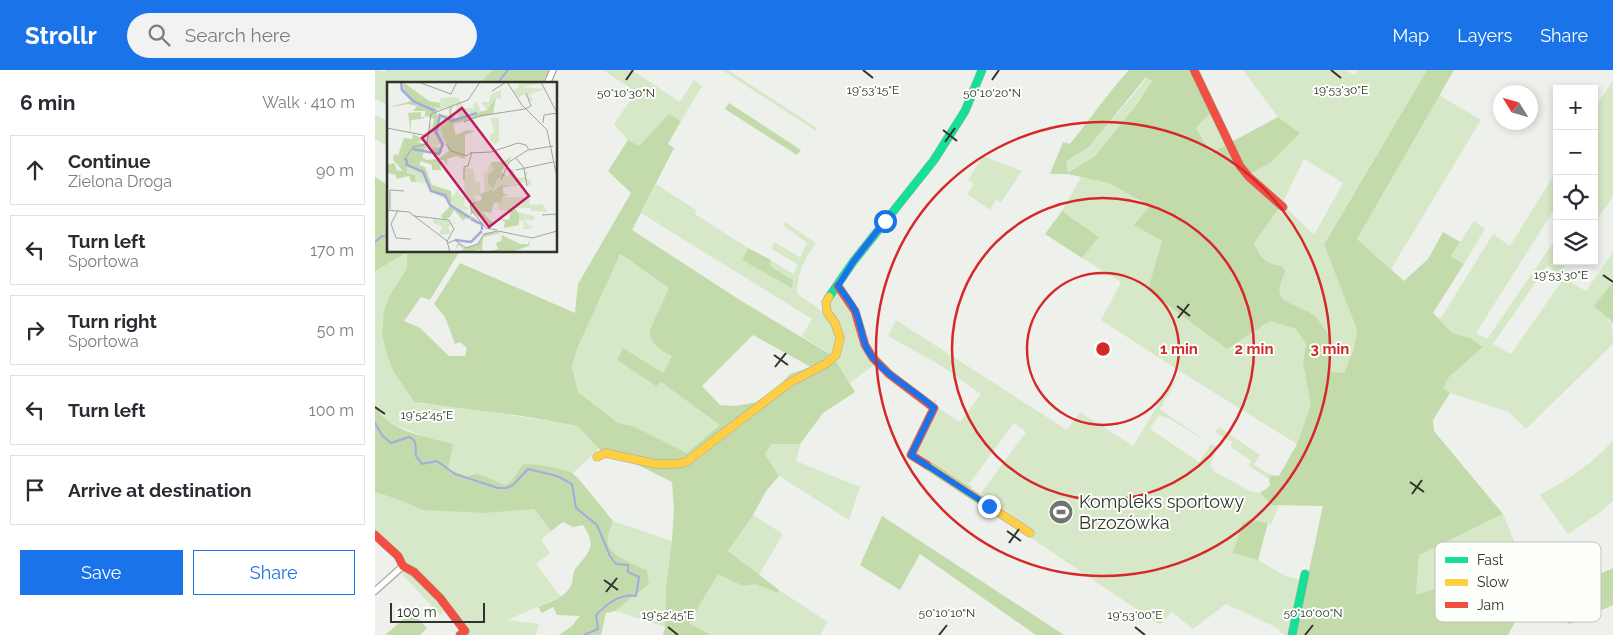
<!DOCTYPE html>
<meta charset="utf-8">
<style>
:root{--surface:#fff;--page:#f2f2f3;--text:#2b2b33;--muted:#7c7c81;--line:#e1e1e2;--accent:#1a73e8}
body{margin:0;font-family:Raleway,sans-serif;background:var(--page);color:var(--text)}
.controls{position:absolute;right:15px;top:15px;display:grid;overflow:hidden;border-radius:0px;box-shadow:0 2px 8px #0003}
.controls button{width:45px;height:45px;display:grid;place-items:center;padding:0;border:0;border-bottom:1px solid var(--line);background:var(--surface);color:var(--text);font:25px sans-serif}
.compass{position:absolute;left:1118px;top:15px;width:45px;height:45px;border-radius:50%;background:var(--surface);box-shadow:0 2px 8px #0003;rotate:307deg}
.scale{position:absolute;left:15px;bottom:12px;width:95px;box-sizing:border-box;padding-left:5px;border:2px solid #30322e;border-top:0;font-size:14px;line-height:18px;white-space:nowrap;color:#30322e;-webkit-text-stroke:4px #fdfffa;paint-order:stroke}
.stop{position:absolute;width:15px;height:15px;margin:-11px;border:4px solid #1a73e8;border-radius:50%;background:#fff}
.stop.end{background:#1a73e8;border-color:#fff;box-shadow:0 1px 5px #0008}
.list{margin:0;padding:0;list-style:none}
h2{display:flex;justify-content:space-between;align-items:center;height:65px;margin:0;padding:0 20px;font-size:21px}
h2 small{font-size:16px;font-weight:400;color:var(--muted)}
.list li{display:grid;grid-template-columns:32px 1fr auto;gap:15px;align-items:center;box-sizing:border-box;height:70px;margin:0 10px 10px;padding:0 10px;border:1px solid var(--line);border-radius:0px}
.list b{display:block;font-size:19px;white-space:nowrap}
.list p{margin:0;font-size:16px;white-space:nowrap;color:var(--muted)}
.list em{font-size:16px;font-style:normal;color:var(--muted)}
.actions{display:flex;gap:10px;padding:15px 20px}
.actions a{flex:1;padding:11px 0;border:1px solid var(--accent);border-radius:0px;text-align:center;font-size:18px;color:var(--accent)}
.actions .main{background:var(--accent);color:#fff}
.icon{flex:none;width:28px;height:28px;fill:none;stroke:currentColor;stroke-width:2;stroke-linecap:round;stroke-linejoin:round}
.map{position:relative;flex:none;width:1238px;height:565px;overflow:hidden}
header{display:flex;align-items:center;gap:30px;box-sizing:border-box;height:70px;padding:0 25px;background:var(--accent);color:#fff}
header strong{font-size:24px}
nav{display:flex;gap:28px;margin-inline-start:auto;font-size:18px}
.search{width:350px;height:45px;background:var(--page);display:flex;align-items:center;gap:12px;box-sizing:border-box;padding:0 18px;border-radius:28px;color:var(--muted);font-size:19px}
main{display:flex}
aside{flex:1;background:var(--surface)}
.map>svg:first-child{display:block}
</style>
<header>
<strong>Strollr</strong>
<div class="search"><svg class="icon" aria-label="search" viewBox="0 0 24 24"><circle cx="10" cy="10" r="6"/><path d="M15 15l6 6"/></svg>Search here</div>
<nav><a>Map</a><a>Layers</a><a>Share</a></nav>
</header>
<main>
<aside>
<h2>6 min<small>Walk · 410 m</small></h2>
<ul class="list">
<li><svg class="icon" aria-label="ahead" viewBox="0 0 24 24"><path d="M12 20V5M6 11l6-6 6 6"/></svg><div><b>Continue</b><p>Zielona Droga</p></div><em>90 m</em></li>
<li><svg class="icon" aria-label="left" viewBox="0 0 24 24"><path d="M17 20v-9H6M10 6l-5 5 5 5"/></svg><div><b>Turn left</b><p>Sportowa</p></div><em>170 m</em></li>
<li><svg class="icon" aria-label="right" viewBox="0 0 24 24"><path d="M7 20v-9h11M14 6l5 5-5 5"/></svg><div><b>Turn right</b><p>Sportowa</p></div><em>50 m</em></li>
<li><svg class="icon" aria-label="left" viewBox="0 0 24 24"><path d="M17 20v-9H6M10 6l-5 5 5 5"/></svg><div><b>Turn left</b></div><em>100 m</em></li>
<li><svg class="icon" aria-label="arrive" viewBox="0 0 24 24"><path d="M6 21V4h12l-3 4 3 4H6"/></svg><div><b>Arrive at destination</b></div></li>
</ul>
<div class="actions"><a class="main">Save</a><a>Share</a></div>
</aside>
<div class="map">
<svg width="1238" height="565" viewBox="0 0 1238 565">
<rect width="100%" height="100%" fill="#edf0eb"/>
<path fill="#d7e8c8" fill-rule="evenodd" d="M 0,0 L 10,2 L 11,0 L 117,0 L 104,14 L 14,14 L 14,36 L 0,29 Z
M 228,0 L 257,0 L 305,32 L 319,10 L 327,16 L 306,51 L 294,45 L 264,76 L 253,70 L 239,54 L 261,22 Z
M 347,0 L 353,0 L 442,58 L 441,61 Z
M 868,0 L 971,0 L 979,5 L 983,0 L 1052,0 L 949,173 L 982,260 L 979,278 L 969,303 L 954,301 L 944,253 C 935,238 912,237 906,227 C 901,219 906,205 907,196 C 898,194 891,194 886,187 C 875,175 872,124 869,107 L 925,63 L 903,47 ZM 929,89 L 968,113 L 939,165 L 907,134 Z
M 772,7 L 777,11 L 762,35 L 720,86 L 693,104 L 691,93 L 714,77 L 765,17 Z
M 1238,10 L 1238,127 L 1219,153 L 1219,40 Z
M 1064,25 L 1106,50 L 1016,199 L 982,169 Z
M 836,42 L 851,75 L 836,83 L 821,58 Z
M 0,45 L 14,52 L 14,77 L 0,69 Z
M 608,86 L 647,101 L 626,132 L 621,130 L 615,140 L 592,124 L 599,114 L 593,110 Z
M 1182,100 L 1182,135 L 1101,263 L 1112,269 L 1182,167 L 1182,191 L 1192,191 L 1184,204 L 1172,196 L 1118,274 L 1136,284 L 1189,208 L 1211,221 L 1238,182 L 1238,212 L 1220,236 C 1236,252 1238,250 1238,274 L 1151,359 L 1134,342 L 1075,323 L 1067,318 L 1074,307 L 1108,277 L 1095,268 L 1077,264 L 1062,247 L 1066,248 L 1118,164 L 1135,176 Z
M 706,107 L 733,113 L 775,137 L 787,171 L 887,257 L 895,251 L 921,259 L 931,274 L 928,293 L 937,335 L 922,374 L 806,302 L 785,339 L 832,372 L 795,349 L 784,345 L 775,359 L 824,392 L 836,374 L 842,377 L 835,396 L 840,402 L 875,421 L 885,423 L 897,435 L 904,435 L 896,455 L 893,453 L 858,483 L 883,490 L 910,506 L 925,510 L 914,565 L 909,565 L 901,557 L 851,534 L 818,559 L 797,542 L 785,555 L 653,466 L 657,459 L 606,423 L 651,362 L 639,353 L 594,414 L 598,417 L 594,419 L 541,384 L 563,338 L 585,352 L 606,324 L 565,295 L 513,266 L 521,250 L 692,360 L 705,342 L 758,376 L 781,338 L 806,302 L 726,250 L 746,212 L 707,188 L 724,167 L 687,141 Z
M 281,114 L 321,140 L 320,144 L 373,178 L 368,191 L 418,210 L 394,196 L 396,190 L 418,204 L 423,195 L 397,179 L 399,172 L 425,187 L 432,173 L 408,155 L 410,152 L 441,173 C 429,189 422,204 422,224 C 447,241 470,252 458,286 L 427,266 L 437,249 L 266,143 Z
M 1099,151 L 1110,159 L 1089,194 L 1076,186 Z
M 32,181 L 32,198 L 15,225 L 12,285 L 19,303 L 37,330 L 46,334 L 78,336 L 203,356 L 224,379 L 198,403 L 147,395 L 134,413 L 130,415 L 112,407 L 103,404 L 91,406 L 73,399 L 43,364 L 20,355 L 10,348 L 0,336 L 0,201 Z
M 244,184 L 295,218 L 274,262 L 298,286 L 289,303 L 248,279 L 242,290 L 286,312 L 346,355 L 312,383 L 258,356 L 243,353 L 203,322 L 197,297 L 202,279 Z
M 463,223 C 482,241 490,270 500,294 L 475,313 L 460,289 L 466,279 C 460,262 447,240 459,224 Z
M 844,357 L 885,385 L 879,395 L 896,405 L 894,409 L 874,396 L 876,391 L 856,377 L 857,372 L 840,362 Z
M 1238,370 L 1238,431 L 1224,443 L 1193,464 L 1165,425 C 1192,410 1218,394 1238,370 Z
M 396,374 L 425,374 L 421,391 L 485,417 L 474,450 L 404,406 L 390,384 Z
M 0,422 L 22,429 L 111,443 L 159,439 L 176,461 L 166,470 L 175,483 L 161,494 L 186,527 L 132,550 L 164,554 L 161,565 L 92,565 L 91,556 L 0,463 Z
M 1128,444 L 1147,490 L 1041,526 L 1044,485 Z
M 378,445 L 408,464 L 384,505 L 353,481 Z
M 238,451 L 297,471 L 291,515 L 290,557 L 240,541 L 274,514 L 272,500 C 262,496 236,486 233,474 C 231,467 236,458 238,451 Z
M 35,502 L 43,509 L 69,541 L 65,545 L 26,503 Z
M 343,503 L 368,516 L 381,513 L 402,523 L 404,520 L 453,552 L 445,565 L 334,565 L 314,553 Z"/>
<path fill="#c3dbab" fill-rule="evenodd" d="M 117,0 L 174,0 L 167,14 L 104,14 Z
M 754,0 L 816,0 L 836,42 L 821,58 L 836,83 L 903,47 L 925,63 L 896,92 L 870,107 L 904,138 L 879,173 C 886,189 889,193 907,196 L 910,201 L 904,218 L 906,227 L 910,231 L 934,242 L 941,247 L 954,265 L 954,301 L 969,303 L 979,278 L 982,260 L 949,174 L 1052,0 L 1079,0 L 982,169 L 1029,211 L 1053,189 L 1068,162 L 1085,172 L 1076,186 L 1089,194 L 1058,243 L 1077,263 L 1095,268 L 1108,277 L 1074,307 L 1068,318 L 1075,323 L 1058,350 L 1059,361 L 1128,444 L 1044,485 L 1041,525 L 1147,490 L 1169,529 L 1238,498 L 1238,535 L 1195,554 L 1170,543 L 1140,552 L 1133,565 L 920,565 L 948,436 L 897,435 L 885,423 L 895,416 L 894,409 L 896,405 L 904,406 L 922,374 L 936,335 L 928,293 L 931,274 L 921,259 L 895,251 L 852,279 L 773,220 L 787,171 L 759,155 L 775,136 L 733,113 L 693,104 L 675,104 L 688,72 L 695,74 C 715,49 733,23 754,0 ZM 771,7 L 777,11 L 763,33 L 720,86 L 693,103 L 691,92 L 714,77 Z
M 354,33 L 426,80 L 422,85 L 350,39 Z
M 294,44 L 306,51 L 293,74 L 299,78 L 257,160 L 368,232 L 458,286 L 480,322 L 448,343 L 425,374 L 396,374 L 390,384 L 404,406 L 391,421 L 378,445 L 353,481 L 404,520 L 402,523 L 381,514 L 368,516 L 343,504 L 314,553 L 336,565 L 288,565 L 290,557 L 291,515 L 297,471 L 299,439 L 297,412 L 259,393 L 232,384 L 224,379 L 203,356 L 147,346 L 39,332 L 19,303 L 12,285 L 7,264 L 9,241 L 15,225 L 32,198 L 32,182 L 0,201 L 0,107 L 14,116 L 14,181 L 83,181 L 83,184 L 55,230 L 46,227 L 29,251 L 45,258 L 74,286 L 90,286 L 92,278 L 85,272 L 80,274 L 70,247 L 59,234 L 85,193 L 200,243 L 203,214 L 256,123 L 233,101 L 253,70 L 264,76 ZM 245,184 L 294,218 L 274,262 C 276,274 286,281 297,286 L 288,303 L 248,278 L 242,290 L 281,316 L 286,312 L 345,355 L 312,383 L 258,356 L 243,353 L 203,322 L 197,297 L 202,279 ZM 378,265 L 436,297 L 415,304 L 396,325 L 383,332 L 360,336 L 345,335 L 327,316 Z
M 687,141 L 724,167 L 707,188 L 670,164 Z
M 373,178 L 396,190 L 395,196 L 418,210 L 417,218 L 367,190 Z
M 1238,212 L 1238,255 L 1235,250 L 1219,236 Z
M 0,336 C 3,340 6,345 10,348 C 27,364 56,368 78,374 L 73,399 L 91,406 L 103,404 L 112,407 L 130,415 L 134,413 L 142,403 L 147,395 C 156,392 187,399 197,403 C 203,406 232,444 238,451 C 236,458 231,467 233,474 C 236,486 262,496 272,500 L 274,514 L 240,541 L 231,543 L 226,565 L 184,565 L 197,556 L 205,546 L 182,545 L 178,537 L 167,543 L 163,537 C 176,532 192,527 197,513 C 198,508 198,502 201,498 C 215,481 222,476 208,455 L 198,457 L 188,452 L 176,461 L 159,439 L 111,443 L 48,440 L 22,429 L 0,422 Z
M 507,446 L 689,565 L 661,565 L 545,484 L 525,520 L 485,495 Z
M 875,450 L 893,453 L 883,490 L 858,483 L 867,454 Z
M 37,542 L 52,558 L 45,565 L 10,565 Z"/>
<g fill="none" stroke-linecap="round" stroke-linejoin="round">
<path stroke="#a5abe1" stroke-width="2" d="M 122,14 L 133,0
M 0,172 L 7,166 L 14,167
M 0,353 L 7,365 L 16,373 L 34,367 C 43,370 40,378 41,386 L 47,394 L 62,391 L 80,404 L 123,418 L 131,418 L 138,415 L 153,399 L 182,406 L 197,414 L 201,438 L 222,455 L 235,486 L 241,494 L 253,495 L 253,502 L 264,507 L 261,526 C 245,523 232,534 221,545 L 223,559 L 209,565"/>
<defs>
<path id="street" d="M 172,14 L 178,0
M 0,521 L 28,496"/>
<path id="fast" d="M 454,227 L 478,192 L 559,90 L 590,41 L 607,0
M 917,565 L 930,504"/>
<path id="slow" d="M 222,387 L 230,383 L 281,394 L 301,394 L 311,392 L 414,313 L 452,293 L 461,285 L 465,268 L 460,253 L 452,242 L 451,232 L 454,227
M 552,395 L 655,463"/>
<path id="jam" d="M 819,0 L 865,96 L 874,107 L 908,137
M 463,216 L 480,241 L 490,275 L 498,288 L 514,304 L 559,338 L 536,385 L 552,395
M 0,465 L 23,486 L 28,496 L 39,502 L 65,528 L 90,561 L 85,565"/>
</defs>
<use href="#street" stroke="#a7a9a5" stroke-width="8"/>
<use href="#fast" stroke="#a7a9a5" stroke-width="9"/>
<use href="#slow" stroke="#a7a9a5" stroke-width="9"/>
<use href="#jam" stroke="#a7a9a5" stroke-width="9"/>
<use href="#street" stroke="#fcfdfc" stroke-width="5.5"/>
<use href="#fast" stroke="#16e098" stroke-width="8"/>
<use href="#slow" stroke="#ffcf43" stroke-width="8"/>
<use href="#jam" stroke="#f24e42" stroke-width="8"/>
</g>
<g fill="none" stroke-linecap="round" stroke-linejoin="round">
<path stroke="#1a73e8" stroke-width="6" d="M 510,151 L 478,192 L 463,216 C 470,225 478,234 482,245 C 486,256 487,268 492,279 C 507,305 538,318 559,338 L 536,385 L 614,436"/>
</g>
<path fill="none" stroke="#30322e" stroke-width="2" d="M 488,0 L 498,8M 956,0 L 966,8M 251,10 L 258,0M 617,10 L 624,0M 568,60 L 582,71M 570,72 L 580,58M 1228,205 L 1238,212M 802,236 L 815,246M 803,248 L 814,234M 399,285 L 413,295M 400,297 L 411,283M 0,337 L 10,344M 1035,412 L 1049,422M 1037,424 L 1047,410M 632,461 L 646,471M 634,473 L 644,459M 229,510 L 243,520M 231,522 L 242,508M 293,557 L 303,565M 760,557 L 770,565M 564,565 L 572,555M 930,565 L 938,555"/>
<g fill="none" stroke="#d62828" stroke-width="2.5">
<circle cx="728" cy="279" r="76"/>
<circle cx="728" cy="279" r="151"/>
<circle cx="728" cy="279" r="227"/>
</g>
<defs>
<symbol id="stadium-disc" viewBox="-11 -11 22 22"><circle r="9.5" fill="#727470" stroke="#fdfffa"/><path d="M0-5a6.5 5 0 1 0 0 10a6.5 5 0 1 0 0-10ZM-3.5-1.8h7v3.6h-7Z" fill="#fff"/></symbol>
</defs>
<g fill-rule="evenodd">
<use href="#stadium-disc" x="672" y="428" width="28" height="28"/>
</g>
<g text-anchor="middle" stroke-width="4" stroke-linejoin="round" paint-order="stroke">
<g font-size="18" fill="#30322e" stroke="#fdfffa" text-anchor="start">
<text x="704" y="438">Kompleks sportowy<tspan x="704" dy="21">Brzozówka</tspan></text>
</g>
</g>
<g transform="translate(12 12)">
<rect width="170" height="170" fill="#edf0eb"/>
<path d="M 138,0 L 154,1 L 135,5 L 158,7 L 142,13 L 146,18 L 142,19 L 139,11 L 131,16 L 126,9 L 132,5 L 131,2 ZM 114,8 L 114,17 L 108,16 L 100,28 L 94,20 L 102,20 L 104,12 ZM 62,15 L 72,16 L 76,26 L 87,26 L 86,22 L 89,20 L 94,29 L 71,36 L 69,22 L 54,27 L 53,17 ZM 112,31 L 112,59 L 108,62 L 103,58 L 103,52 L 107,51 L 104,36 L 111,36 ZM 53,34 L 64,38 L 53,46 L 60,62 L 50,52 ZM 43,43 L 46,43 L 46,53 L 52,61 L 47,67 L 44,65 L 40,69 L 37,68 ZM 84,77 L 89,100 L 97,100 L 96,91 L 100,91 L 102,83 L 106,82 L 107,89 L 101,93 L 101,102 L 106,107 L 98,112 L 97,100 L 93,100 L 93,114 L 87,113 L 89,120 L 84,122 L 78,112 L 77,98 L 78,92 L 84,91 L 77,91 L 77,85 L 85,87 ZM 24,83 L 37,92 L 40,101 L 29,100 L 28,93 L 20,90 L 20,85 ZM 122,87 L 127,87 L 128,96 L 138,95 L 138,90 L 141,90 L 139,96 L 144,98 L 144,103 L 140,104 L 139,100 L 114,103 L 106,111 L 110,98 L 114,94 L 121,95 ZM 70,107 L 74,114 L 78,114 L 77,124 L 82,126 L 79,129 L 74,126 L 77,133 L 64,122 L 62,114 L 68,113 ZM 115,115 L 142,115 L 143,123 L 155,122 L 161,130 L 144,129 L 143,126 L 124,126 L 123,129 L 112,128 L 110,119 L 115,119 ZM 131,130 L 148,134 L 146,139 L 137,137 L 143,145 L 145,142 L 145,147 L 136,147 L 137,140 L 132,138 ZM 46,137 L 61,138 L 65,142 L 61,145 L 64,152 L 52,153 L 55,144 L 47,142 Z" fill="#d7e8c8"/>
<path d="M 16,0 L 42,19 L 53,21 L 54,27 L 47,25 L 51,28 L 49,32 L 62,34 L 62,25 L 66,24 L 64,30 L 68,37 L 100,28 L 109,15 L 106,32 L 66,42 L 69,53 L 80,48 L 88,49 L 78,53 L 78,77 L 69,74 L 60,77 L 60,83 L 57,78 L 53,78 L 54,88 L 45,88 L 45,83 L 34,79 L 32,83 L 38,85 L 45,103 L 64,109 L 64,122 L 89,137 L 90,141 L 95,141 L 96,143 L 95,148 L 95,142 L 90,142 L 81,135 L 76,138 L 78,141 L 67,128 L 63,135 L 69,142 L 68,142 L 63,135 L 57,138 L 54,134 L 63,124 L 60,120 L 62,118 L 44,110 L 37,92 L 24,83 L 20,85 L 20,91 L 28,93 L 29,100 L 24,100 L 22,94 L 9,97 L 9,93 L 0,91 L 0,83 L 7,81 L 10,88 L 16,89 L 6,78 L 7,72 L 11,73 L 17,56 L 25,57 L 26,52 L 38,58 L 30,60 L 40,63 L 37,68 L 46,70 L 45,66 L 54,65 L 45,48 L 47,37 L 39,34 L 35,37 L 24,38 L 24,51 L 21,31 L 34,30 L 34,36 L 38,34 L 38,29 L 26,29 L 30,24 L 21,22 L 0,26 L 24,19 L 17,11 ZM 53,34 L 63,38 L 53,46 L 62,69 L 51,77 L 39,78 L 35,75 L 37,69 L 54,72 L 57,62 L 51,53 ZM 125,74 L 114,90 L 121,95 L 115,94 L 110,98 L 105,111 L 114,103 L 139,102 L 116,105 L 116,111 L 121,113 L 115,115 L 115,120 L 107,121 L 104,131 L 94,129 L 107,142 L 105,144 L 86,131 L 83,134 L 84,123 L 95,117 L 93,112 L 106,107 L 101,102 L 101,93 L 107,88 L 104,80 L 116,80 ZM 124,126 L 128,126 L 132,132 L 132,143 L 117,146 L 118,140 L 114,137 L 122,138 ZM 111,150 L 114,151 L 96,155 L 95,170 L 91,167 L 88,170 L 71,169 L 77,168 L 72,163 L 68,168 L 71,161 L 77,166 L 90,163 L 97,152 ZM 115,153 L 133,162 L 141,162 L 143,157 L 142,164 L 127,169 L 102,170 L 111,167 L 109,161 L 114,159 Z" fill="#c3dbab" fill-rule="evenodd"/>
<path fill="none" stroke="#a5abe1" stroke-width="2.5" d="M 14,0 L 15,8 L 26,19 L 48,29M 26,67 L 52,72 L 56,62 L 49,50 L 53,33 L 65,39 L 90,31M 19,76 L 20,83 L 36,90 L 44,109 L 58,113 L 63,123 L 83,136M 84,137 L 95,142 L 95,148M 68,158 L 84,160 L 95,149"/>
<path fill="none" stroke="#a1a49f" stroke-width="1" d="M 31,0 L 64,12 L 70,0M 120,0 L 135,23 L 160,48 L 170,95M 154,0 L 170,31M 105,9 L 119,0M 77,40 L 92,34 L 138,27 L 144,24 L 139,11M 156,41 L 157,33 L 170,31M 0,46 L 41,54M 59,62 L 64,69 L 80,74 L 83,71 L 104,70 L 131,61 L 139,63 L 142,68 L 166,64M 129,76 L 137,86 L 140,104M 17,78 L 26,65 L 40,62 L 44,32 L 81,18 L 93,0M 129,88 L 166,80M 77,98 L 77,85 L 81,84 L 85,70M 114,98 L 122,80 L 141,68M 89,120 L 83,123 L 85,129 L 99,146 L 110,148M 3,127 L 3,108 L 17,109M 0,128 L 22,130 L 60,159 L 63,170M 11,128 L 4,142 L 9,156 L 24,157M 155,133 L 170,132M 27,134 L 62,138 L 67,147 L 60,159M 61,161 L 68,158 L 79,166 L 91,162 L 97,152 L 111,149 L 145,156 L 170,149"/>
<path fill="#c2185b" fill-opacity="0.15" stroke="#c2185b" stroke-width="2.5" d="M 75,26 L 142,114 L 102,145 L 35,56 Z"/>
<rect width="170" height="170" fill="none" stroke="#30322e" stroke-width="2.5"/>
</g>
<rect x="1060" y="472" width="166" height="80" rx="8" fill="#fdfffa" stroke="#c0c2bd" stroke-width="1"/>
<rect x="1070" y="487" width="23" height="6" fill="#16e098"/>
<rect x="1070" y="509" width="23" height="7" fill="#ffcf43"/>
<rect x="1070" y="532" width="23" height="6" fill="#f24e42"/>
<g font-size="14" fill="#30322e">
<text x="1102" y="495">Fast</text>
<text x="1102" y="517">Slow</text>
<text x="1102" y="540">Jam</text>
</g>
<g font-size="12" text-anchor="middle" fill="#30322e" stroke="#fdfffa" stroke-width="4" stroke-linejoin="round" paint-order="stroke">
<text x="498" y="24">19°53'15"E</text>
<text x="966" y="24">19°53'30"E</text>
<text x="251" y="27">50°10'30"N</text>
<text x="617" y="27">50°10'20"N</text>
<text x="1186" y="209">19°53'30"E</text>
<text x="52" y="349">19°52'45"E</text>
<text x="572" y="547">50°10'10"N</text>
<text x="938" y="547">50°10'00"N</text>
<text x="293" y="549">19°52'45"E</text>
<text x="760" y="549">19°53'00"E</text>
</g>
<circle cx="728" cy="279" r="8" fill="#d62828" stroke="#fdfffa" stroke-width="2.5"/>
<g font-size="15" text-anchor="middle" font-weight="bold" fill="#d62828" stroke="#fdfffa" stroke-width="4" stroke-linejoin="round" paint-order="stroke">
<text x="804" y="284">1 min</text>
<text x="879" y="284">2 min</text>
<text x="955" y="284">3 min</text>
</g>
</svg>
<div class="controls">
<button>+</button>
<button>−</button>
<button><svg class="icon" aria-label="locate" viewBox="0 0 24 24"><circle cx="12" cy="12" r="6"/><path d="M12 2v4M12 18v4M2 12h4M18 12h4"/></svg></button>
<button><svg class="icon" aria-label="layers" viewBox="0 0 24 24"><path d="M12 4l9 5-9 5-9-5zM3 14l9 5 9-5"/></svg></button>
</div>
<svg class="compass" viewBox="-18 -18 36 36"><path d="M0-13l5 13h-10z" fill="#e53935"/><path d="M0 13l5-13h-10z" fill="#7c7c81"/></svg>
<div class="scale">100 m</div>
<div class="stop" style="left:510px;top:151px"></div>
<div class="stop end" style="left:614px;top:436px"></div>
</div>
</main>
